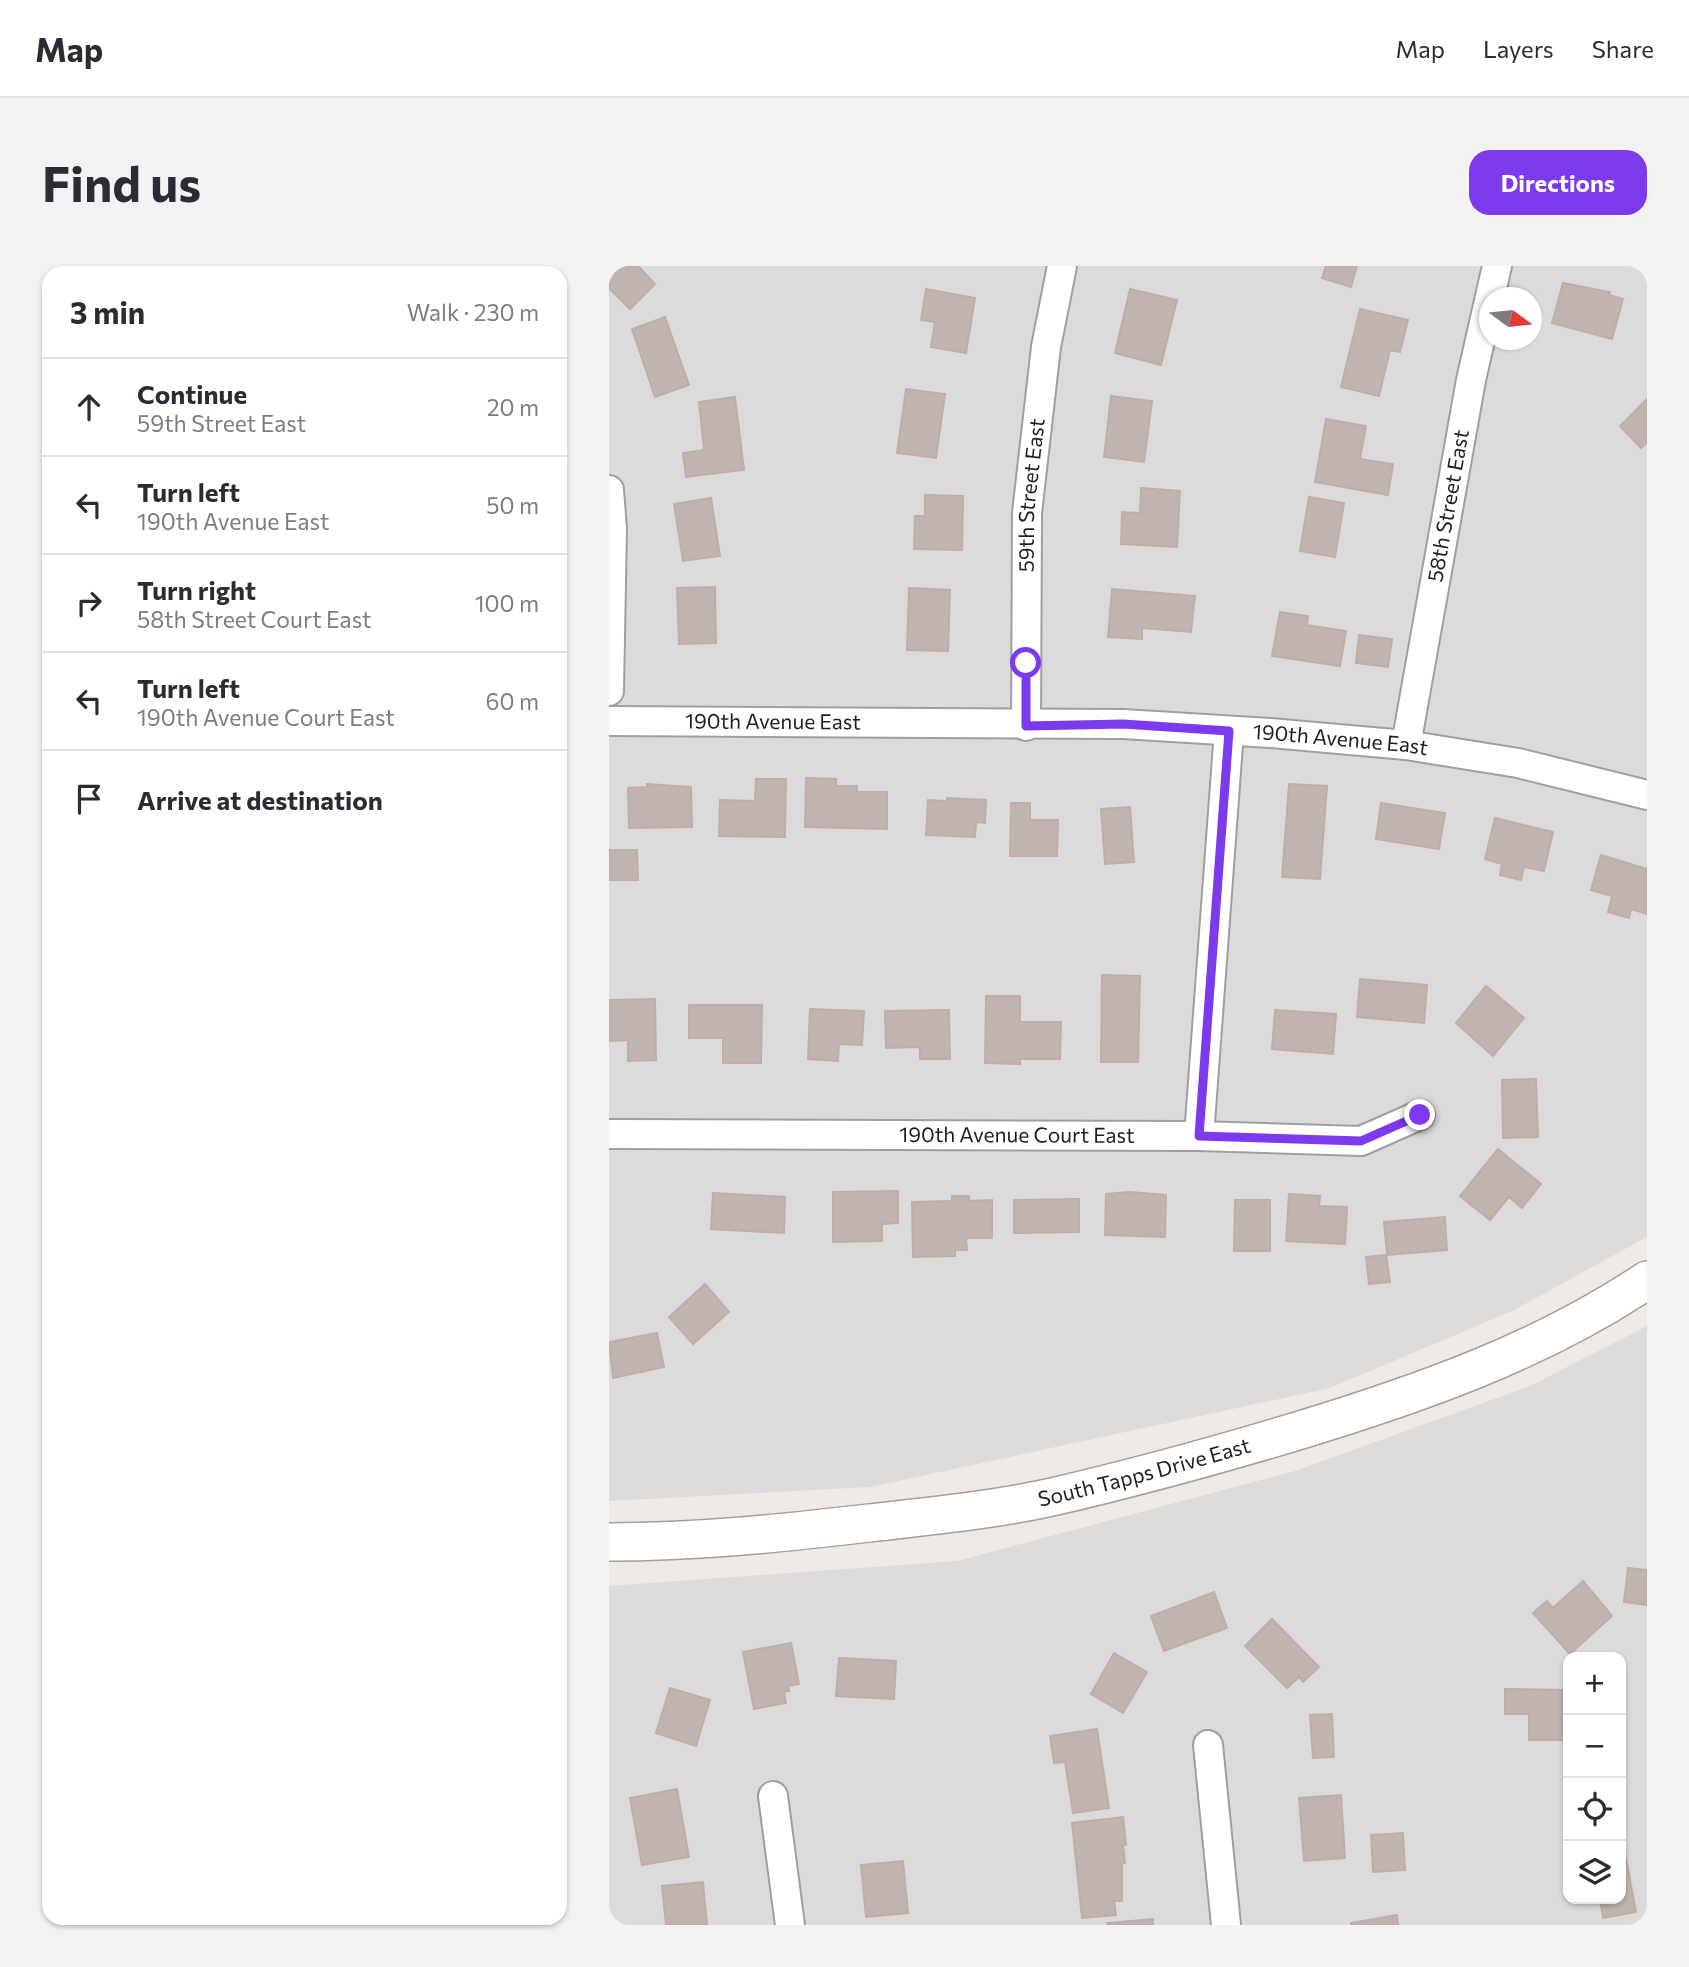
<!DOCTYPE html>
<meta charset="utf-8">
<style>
:root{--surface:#fff;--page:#f2f2f3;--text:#2b2b33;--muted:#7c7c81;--line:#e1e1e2;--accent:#7c3aed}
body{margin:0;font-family:Commissioner,sans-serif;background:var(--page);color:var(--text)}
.controls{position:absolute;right:21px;bottom:21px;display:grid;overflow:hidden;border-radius:14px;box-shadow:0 2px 5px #0004}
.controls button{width:63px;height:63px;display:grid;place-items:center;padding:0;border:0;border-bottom:2px solid var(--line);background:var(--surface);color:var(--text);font:35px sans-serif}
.compass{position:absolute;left:870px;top:21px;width:63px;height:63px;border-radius:50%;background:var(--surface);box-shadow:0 2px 5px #0004;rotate:105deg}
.stop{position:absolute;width:21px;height:21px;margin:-16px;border:5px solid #7c3aed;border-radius:50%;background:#fff}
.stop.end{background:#7c3aed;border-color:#fff;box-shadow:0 2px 7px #0008}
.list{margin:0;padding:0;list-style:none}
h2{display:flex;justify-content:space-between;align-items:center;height:91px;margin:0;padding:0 28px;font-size:30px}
h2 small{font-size:23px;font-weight:400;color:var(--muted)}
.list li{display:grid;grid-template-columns:46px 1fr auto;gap:21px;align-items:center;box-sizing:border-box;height:98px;padding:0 28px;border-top:2px solid var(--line)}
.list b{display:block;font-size:26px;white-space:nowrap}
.list p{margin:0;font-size:23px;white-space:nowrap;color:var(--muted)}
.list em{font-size:23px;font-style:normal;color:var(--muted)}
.icon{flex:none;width:38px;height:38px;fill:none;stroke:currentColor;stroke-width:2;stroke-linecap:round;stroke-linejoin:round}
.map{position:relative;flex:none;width:1038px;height:1659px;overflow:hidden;border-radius:21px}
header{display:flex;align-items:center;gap:42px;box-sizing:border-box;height:98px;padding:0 35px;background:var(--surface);border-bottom:2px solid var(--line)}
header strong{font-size:33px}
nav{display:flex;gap:38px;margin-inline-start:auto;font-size:24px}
.intro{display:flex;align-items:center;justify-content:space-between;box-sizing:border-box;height:168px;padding:0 42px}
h1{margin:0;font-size:49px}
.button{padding:18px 32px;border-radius:21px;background:var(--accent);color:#fff;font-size:24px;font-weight:700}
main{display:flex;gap:42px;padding:0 42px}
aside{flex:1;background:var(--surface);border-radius:21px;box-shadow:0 2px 5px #0004}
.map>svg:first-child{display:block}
</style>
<header>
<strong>Map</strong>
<nav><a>Map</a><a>Layers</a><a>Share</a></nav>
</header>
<div class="intro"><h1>Find us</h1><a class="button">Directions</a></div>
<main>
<aside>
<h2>3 min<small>Walk · 230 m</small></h2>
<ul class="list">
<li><svg class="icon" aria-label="ahead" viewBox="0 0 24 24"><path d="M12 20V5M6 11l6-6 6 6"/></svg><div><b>Continue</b><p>59th Street East</p></div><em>20 m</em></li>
<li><svg class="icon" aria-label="left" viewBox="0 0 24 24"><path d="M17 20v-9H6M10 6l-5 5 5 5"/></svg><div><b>Turn left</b><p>190th Avenue East</p></div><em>50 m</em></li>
<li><svg class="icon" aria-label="right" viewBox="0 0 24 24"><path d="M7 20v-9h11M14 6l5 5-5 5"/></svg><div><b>Turn right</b><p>58th Street Court East</p></div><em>100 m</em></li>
<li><svg class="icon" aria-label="left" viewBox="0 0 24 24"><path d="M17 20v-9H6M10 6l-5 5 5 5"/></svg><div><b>Turn left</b><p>190th Avenue Court East</p></div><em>60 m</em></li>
<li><svg class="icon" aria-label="arrive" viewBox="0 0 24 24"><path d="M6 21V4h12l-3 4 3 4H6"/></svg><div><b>Arrive at destination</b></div></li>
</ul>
</aside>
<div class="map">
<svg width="1038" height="1659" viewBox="0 0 1038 1659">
<rect width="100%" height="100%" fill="#eee9e4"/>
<path fill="#dcdbdb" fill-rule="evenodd" d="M 0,0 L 1038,0 L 1038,971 L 903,1045 L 721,1122 L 261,1221 L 0,1235 ZM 880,32 L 922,32 L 922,74 L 880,74 Z
M 1038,1060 L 1038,1659 L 0,1659 L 0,1320 L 348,1295 L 686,1205 L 921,1120 ZM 959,1391 L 1012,1391 L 1012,1633 L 959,1633 Z"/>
<path fill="#bfb4b0" stroke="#c0ada6" stroke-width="2" d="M 0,0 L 29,0 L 46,18 L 21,43 L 0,22 Z
M 717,0 L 748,0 L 742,21 L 713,12 Z
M 954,17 L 1001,26 L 1000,29 L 1014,33 L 1003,73 L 943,57 Z
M 317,23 L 366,32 L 357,87 L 322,81 L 326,56 L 312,54 Z
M 521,23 L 568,34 L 552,99 L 506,87 Z
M 751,43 L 799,54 L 791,86 L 781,84 L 770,130 L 732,121 Z
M 56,51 L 80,119 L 46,131 L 23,63 Z
M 297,123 L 336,128 L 327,192 L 288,187 Z
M 502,130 L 543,135 L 535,196 L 495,191 Z
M 126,131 L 135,204 L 77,211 L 74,187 L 95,184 L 90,136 Z
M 1038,133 L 1038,176 L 1032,182 L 1011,160 Z
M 717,153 L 757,160 L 751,193 L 784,198 L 779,229 L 706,216 Z
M 532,222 L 571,225 L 568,281 L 512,278 L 513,246 L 531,247 Z
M 316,229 L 354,230 L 353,284 L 305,283 L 306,250 L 316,250 Z
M 700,231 L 735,237 L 726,291 L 691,285 Z
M 102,232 L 111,290 L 74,295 L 65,238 Z
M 106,321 L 107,377 L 70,378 L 68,322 Z
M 300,322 L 341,324 L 339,385 L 298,384 Z
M 503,323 L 586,330 L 582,366 L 533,362 L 533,373 L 499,371 Z
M 671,346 L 699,350 L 698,359 L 737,365 L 731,400 L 663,390 Z
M 750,369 L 783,373 L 779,401 L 747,397 Z
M 197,512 L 227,513 L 227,520 L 248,520 L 248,526 L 278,526 L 278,563 L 196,561 Z
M 147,513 L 177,513 L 176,571 L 110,570 L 111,534 L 146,535 Z
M 38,518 L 82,521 L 83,561 L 20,562 L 19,522 L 38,521 Z
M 680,518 L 718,520 L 711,613 L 673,611 Z
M 338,532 L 377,534 L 376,557 L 367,556 L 366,571 L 317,569 L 319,534 L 338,535 Z
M 402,537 L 421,537 L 421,554 L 449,554 L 448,590 L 401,590 Z
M 772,537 L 836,547 L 830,583 L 767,573 Z
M 521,541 L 525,596 L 496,598 L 492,543 Z
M 886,552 L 944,566 L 935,605 L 915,601 L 912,614 L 891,609 L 893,598 L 876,593 Z
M 0,584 L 28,584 L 29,614 L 0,614 Z
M 992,589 L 1038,603 L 1038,648 L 1022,643 L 1020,652 L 999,646 L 1003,630 L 982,624 Z
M 493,709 L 531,710 L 529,796 L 492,796 Z
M 751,713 L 818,719 L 815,757 L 748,751 Z
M 877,720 L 915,752 L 884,790 L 847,757 Z
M 377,730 L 411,730 L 411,756 L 452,756 L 451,793 L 411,793 L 411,798 L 376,797 Z
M 46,733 L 47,794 L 19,795 L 19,774 L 0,775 L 0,734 Z
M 80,739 L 153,739 L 152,797 L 114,797 L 114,772 L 80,772 Z
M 201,743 L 255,745 L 253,779 L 230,778 L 229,795 L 199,793 Z
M 340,744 L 341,793 L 311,793 L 311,781 L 277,782 L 276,745 Z
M 666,744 L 727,748 L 724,788 L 663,783 Z
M 927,813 L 929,871 L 894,872 L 893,814 Z
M 889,883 L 932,918 L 913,942 L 900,931 L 881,954 L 851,930 Z
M 289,925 L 289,957 L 273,958 L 273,975 L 224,976 L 224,926 Z
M 521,926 L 557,929 L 556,971 L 496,969 L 497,928 Z
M 104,927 L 176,931 L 175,967 L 102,963 Z
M 680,928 L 711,930 L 710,940 L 738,941 L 736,978 L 677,975 Z
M 343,930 L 360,930 L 360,935 L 383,934 L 383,972 L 357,972 L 358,984 L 346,984 L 346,990 L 304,991 L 303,936 L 343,935 Z
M 470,933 L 470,966 L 405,967 L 405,934 Z
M 626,934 L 661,934 L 661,985 L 625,985 Z
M 836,951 L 838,984 L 778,989 L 775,956 Z
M 777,989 L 781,1016 L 760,1018 L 757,991 Z
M 96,1018 L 120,1046 L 84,1078 L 60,1051 Z
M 48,1067 L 55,1101 L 4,1112 L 0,1076 Z
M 1019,1302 L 1038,1304 L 1038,1339 L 1015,1336 Z
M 974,1315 L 1003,1350 L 961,1388 L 924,1347 L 938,1335 L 944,1342 Z
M 605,1326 L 618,1362 L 555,1385 L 542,1350 Z
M 663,1353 L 710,1401 L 694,1416 L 690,1411 L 678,1422 L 636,1380 Z
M 182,1377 L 190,1418 L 179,1420 L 180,1425 L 175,1426 L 177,1437 L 145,1443 L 134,1386 Z
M 505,1387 L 538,1406 L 514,1447 L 482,1428 Z
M 230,1392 L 287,1395 L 285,1433 L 227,1430 Z
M 61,1422 L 101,1434 L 87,1480 L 47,1467 Z
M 896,1423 L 959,1424 L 958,1474 L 920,1474 L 920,1448 L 896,1448 Z
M 723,1448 L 725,1491 L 704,1492 L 701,1449 Z
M 488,1463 L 500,1542 L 464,1547 L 456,1496 L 445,1497 L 441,1470 Z
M 68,1523 L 80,1591 L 33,1599 L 21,1532 Z
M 732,1529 L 736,1592 L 695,1595 L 690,1532 Z
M 514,1551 L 517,1579 L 514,1579 L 516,1597 L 513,1597 L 513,1635 L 505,1635 L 507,1649 L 473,1652 L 463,1557 Z
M 794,1567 L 796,1604 L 764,1606 L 762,1569 Z
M 1015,1581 L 1027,1646 L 994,1652 L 991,1633 L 1012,1633 L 1012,1582 Z
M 294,1595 L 299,1647 L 257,1651 L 252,1599 Z
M 94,1616 L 98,1659 L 57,1659 L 53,1620 Z
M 788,1649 L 789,1659 L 742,1659 L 742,1657 Z
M 544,1653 L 544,1659 L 499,1659 L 498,1657 Z"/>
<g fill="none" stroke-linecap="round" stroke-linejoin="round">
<defs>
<g id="minor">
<path d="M 0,224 L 3,262 L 0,425"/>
<path id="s1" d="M 0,455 L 514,458 L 661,467 L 797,479 L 909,497 L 1038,529"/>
<path id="s2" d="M 417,460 L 418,247 L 437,81 L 453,0"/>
<path id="s3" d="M 797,479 L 862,114 L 888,0"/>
<path id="s4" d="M 0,868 L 590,870 L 752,875 L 811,849"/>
<path d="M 590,870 L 620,465"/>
<path d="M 599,1479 L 617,1659"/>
<path d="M 164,1530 L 181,1659"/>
</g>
<g id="tertiary">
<path id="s5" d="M 0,1276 C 87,1276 174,1267 260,1257 C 321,1250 384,1244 443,1231 C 525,1212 605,1190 685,1166 C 807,1129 931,1086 1038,1014"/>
</g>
</defs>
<use href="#minor" stroke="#9f9f9f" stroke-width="32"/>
<use href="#tertiary" stroke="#9f9f9f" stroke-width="40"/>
<use href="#minor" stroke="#fff" stroke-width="28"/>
<use href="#tertiary" stroke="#fff" stroke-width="37"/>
</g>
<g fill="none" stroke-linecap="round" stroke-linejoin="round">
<path stroke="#7c3aed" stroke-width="9" d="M 417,397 L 417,460 L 514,458 L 620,465 L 590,870 L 752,875 L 811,849"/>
</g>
<g text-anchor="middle" stroke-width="5" stroke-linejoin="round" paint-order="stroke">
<g font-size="21" fill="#1e1e1e" stroke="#fff">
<text dy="7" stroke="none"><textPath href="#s2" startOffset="231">59th Street East</textPath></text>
<text dy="7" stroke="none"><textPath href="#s3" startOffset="243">58th Street East</textPath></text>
<text dy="7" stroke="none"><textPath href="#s1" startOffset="164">190th Avenue East</textPath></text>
<text dy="7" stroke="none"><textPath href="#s1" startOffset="732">190th Avenue East</textPath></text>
<text dy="7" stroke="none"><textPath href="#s4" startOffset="408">190th Avenue Court East</textPath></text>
<text dy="7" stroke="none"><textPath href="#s5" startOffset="541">South Tapps Drive East</textPath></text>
</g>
</g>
</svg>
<div class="controls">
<button>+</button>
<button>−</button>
<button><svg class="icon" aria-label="locate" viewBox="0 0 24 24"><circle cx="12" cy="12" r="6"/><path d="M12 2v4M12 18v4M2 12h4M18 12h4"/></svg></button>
<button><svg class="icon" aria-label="layers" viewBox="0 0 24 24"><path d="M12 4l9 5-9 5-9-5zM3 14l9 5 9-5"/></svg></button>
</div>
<svg class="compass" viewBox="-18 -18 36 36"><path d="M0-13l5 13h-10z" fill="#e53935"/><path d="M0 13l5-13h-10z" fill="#7c7c81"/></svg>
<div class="stop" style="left:417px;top:397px"></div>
<div class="stop end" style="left:811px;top:849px"></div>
</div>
</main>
